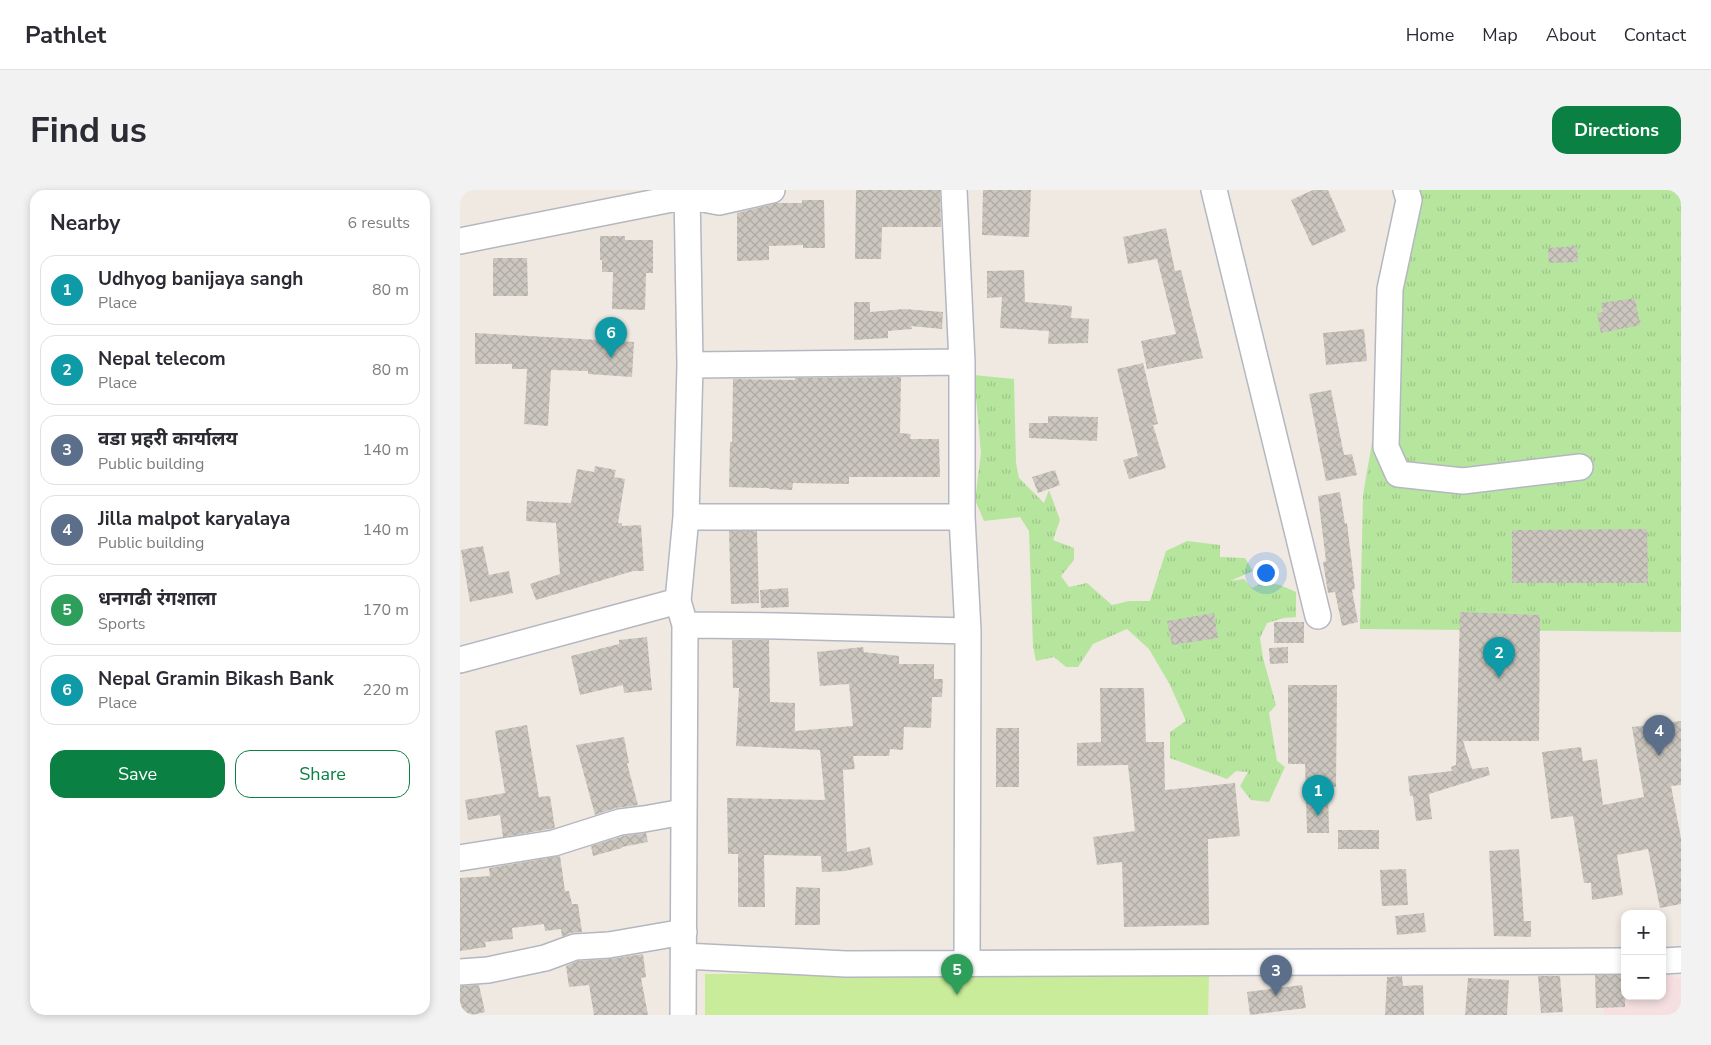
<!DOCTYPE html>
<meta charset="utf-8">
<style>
:root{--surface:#fff;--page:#f2f2f3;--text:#2b2b33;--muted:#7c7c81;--line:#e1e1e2;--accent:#0b8043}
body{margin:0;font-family:"Nunito Sans","Noto Sans Devanagari",sans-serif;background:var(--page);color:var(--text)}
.controls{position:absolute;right:15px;bottom:15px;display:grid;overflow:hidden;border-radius:10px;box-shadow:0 2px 8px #0003}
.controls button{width:45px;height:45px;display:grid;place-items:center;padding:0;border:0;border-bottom:1px solid var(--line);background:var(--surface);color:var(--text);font:25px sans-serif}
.you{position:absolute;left:805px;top:382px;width:18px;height:18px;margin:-12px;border:4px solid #fff;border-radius:50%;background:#1a73e8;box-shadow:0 0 0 8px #1a73e833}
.badge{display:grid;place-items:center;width:32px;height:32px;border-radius:50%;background:var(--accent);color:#fff;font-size:16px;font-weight:700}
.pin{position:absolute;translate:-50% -41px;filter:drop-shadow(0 1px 2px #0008)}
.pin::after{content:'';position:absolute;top:26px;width:18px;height:15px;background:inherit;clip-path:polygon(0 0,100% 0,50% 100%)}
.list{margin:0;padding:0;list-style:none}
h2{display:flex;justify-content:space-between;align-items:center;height:65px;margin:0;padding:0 20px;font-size:21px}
h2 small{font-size:16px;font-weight:400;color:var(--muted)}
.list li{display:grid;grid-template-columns:32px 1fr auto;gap:15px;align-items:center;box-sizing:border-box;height:70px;margin:0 10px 10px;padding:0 10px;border:1px solid var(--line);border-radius:15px}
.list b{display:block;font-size:19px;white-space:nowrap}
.list p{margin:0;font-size:16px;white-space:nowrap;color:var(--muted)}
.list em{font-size:16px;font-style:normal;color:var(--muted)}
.actions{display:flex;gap:10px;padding:15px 20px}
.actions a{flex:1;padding:11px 0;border:1px solid var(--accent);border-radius:15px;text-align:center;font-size:18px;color:var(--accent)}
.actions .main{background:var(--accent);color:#fff}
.map{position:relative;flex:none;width:1221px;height:825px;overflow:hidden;border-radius:15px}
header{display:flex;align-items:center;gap:30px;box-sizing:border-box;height:70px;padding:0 25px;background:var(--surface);border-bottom:1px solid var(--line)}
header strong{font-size:24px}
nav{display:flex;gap:28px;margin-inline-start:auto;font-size:18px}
.intro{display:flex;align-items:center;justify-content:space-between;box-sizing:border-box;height:120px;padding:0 30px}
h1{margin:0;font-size:35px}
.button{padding:12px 22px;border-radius:15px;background:var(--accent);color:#fff;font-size:18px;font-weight:700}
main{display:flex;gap:30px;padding:0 30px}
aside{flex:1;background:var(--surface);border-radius:15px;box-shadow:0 2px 8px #0003}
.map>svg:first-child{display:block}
</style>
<header>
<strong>Pathlet</strong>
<nav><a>Home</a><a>Map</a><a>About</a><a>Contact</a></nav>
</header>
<div class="intro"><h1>Find us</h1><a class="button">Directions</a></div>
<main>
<aside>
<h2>Nearby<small>6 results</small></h2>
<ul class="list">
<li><span class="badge" style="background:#0f9aa8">1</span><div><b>Udhyog banijaya sangh</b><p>Place</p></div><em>80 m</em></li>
<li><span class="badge" style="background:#0f9aa8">2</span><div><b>Nepal telecom</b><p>Place</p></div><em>80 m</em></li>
<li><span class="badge" style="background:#5c6f8a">3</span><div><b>वडा प्रहरी कार्यालय</b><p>Public building</p></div><em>140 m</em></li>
<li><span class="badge" style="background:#5c6f8a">4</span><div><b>Jilla malpot karyalaya</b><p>Public building</p></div><em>140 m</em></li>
<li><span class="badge" style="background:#2e9e5b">5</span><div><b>धनगढी रंगशाला</b><p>Sports</p></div><em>170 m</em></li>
<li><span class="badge" style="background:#0f9aa8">6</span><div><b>Nepal Gramin Bikash Bank</b><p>Place</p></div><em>220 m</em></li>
</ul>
<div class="actions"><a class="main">Save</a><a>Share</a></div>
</aside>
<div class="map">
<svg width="1221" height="825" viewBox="0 0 1221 825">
<defs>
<pattern id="grass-tufts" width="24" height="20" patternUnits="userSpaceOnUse" patternTransform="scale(1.25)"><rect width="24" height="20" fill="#b6e59e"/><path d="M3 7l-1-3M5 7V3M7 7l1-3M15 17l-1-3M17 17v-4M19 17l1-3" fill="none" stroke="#9dc588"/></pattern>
<pattern id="building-cross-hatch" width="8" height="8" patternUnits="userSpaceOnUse" patternTransform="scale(1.25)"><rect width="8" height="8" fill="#cbc7bf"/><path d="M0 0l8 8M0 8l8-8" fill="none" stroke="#afaba4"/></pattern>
</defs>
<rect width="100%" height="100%" fill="#efe9e1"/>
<path fill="#f5dfe0" d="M 1165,781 L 1165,806 L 1202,806 L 1202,783 L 1221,788 L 1221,825 L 1145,825 L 1135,785 Z"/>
<path fill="url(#grass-tufts)" d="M 955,0 L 1221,0 L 1221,442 L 900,439 L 903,305 Z
M 514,185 L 554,189 L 556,273 L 559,288 L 584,313 L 589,300 L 600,330 L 593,350 L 614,358 L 614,370 L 601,386 L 609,397 L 627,393 L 652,415 L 669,411 L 690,411 L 706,361 L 727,351 L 760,355 L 760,367 L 785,368 L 793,381 L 770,391 L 784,389 L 792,398 L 804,392 L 820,395 L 836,402 L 836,427 L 824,428 L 807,433 L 800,448 L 803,468 L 816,515 L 809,523 L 817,571 L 825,577 L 809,612 L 791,610 L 780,596 L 788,582 L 776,581 L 767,589 L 710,568 L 710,542 L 726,531 L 710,495 L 689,459 L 667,439 L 633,454 L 618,477 L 606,477 L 594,467 L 576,471 L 573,456 L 569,341 L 560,327 L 524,331 L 515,310 L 521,263 Z"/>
<path fill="#c9ec9a" d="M 245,784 L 749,785 L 748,825 L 245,825 Z"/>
<path fill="url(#building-cross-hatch)" d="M 396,0 L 480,0 L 481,37 L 422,37 L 421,69 L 395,69 Z
M 523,0 L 571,0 L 569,47 L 522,45 Z
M 853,0 L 868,0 L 886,41 L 852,56 L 831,10 Z
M 342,10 L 364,10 L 365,58 L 343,58 L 343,55 L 309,56 L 309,70 L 277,71 L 277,23 L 317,13 L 342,13 Z
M 706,38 L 715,81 L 721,80 L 743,168 L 687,179 L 681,151 L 716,144 L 697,69 L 668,74 L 663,47 Z
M 140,46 L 165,46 L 165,50 L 193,50 L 193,83 L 186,83 L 185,120 L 152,119 L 153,82 L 142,82 L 142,70 L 140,70 Z
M 1117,56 L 1118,72 L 1089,73 L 1088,58 Z
M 33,68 L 67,68 L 68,106 L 33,106 Z
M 564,80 L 565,112 L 612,116 L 611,128 L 629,129 L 628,153 L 588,154 L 589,141 L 540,138 L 542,107 L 527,108 L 527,81 Z
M 1175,108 L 1180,135 L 1141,143 L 1137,123 L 1143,122 L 1141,113 Z
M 394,112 L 410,112 L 410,122 L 444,119 L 483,122 L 482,139 L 451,136 L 452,139 L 428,141 L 428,148 L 394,150 Z
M 904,139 L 907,171 L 866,175 L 863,143 Z
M 15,143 L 174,152 L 172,187 L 128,184 L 128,181 L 91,180 L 88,236 L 64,234 L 67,179 L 52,179 L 52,174 L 15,174 Z
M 683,173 L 698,234 L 693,235 L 706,278 L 669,289 L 663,270 L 678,266 L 657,179 Z
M 441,187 L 440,243 L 451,244 L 450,249 L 479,249 L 480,287 L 389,287 L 389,294 L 333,293 L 332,300 L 309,299 L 309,298 L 269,297 L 270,252 L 272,252 L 273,189 L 335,190 L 335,188 Z
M 871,200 L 884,265 L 892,264 L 897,285 L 866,291 L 849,204 Z
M 588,226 L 638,227 L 637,251 L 569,248 L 569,233 L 588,233 Z
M 135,276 L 156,280 L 154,287 L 165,289 L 158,333 L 162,333 L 162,336 L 181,335 L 184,381 L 173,381 L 76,410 L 70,394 L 100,384 L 96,333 L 66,331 L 67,311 L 111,313 L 117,279 L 134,282 Z
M 595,280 L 600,295 L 578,303 L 572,287 Z
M 880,302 L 885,334 L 887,333 L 895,399 L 892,400 L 898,432 L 882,436 L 875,402 L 868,403 L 863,372 L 866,371 L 858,306 Z
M 1187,339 L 1188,393 L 1052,393 L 1052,340 Z
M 269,341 L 297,341 L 299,413 L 271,414 Z
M 23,356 L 29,385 L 49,381 L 53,403 L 10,412 L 1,360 Z
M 328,398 L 329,417 L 301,418 L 300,400 Z
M 1000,422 L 1080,425 L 1079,551 L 1003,551 L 1012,579 L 1028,577 L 1030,585 L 969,604 L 972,629 L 956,631 L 953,606 L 950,606 L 948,586 L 992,581 L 991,577 L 996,575 Z
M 754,423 L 758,448 L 712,455 L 707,431 Z
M 814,432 L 844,432 L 844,453 L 814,453 Z
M 187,447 L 192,500 L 164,503 L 163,495 L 120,505 L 111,466 L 159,454 L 159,450 Z
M 272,450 L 309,450 L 310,512 L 335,513 L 335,541 L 393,536 L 389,494 L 360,496 L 357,462 L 403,457 L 404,462 L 439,466 L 439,474 L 474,474 L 474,489 L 483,489 L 482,507 L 472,507 L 471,538 L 444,537 L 443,560 L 430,559 L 429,566 L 393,566 L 395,579 L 383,580 L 387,662 L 410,657 L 413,675 L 385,681 L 362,682 L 361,666 L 304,665 L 305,717 L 278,717 L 278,664 L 268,664 L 267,608 L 365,610 L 360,560 L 276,556 L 279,498 L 273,498 Z
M 828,457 L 828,473 L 810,474 L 809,458 Z
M 828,495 L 877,495 L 876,597 L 868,597 L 869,643 L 847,643 L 845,574 L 828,574 Z
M 640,498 L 684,498 L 686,552 L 704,552 L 705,600 L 775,593 L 780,646 L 748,649 L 749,735 L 664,737 L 662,672 L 637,675 L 633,647 L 675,641 L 668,575 L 617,576 L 617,553 L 641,552 Z
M 1221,531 L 1221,595 L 1211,596 L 1221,648 L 1221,714 L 1200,718 L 1188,659 L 1157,665 L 1163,705 L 1132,710 L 1131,693 L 1124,693 L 1113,626 L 1091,629 L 1082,562 L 1121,557 L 1123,571 L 1137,569 L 1143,615 L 1184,607 L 1172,537 Z
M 67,535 L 79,607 L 90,606 L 95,638 L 43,647 L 40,625 L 8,630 L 5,610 L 45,603 L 35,541 Z
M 536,538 L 559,538 L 559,597 L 536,597 Z
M 164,547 L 169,573 L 167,573 L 178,615 L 156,618 L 135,625 L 116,555 Z
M 878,640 L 919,640 L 919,659 L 878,659 Z
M 186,643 L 188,652 L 162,657 L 162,658 L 133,666 L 131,656 L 163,646 Z
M 1059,659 L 1064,731 L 1071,731 L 1071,747 L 1034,746 L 1029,661 Z
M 100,666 L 105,701 L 109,701 L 112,714 L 118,714 L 122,742 L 110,743 L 102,747 L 101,739 L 85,741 L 84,734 L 52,738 L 53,749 L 25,752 L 26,757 L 0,761 L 0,688 L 30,686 L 29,678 Z
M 946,679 L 948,715 L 922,716 L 920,680 Z
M 336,697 L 360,698 L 360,735 L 335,735 Z
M 964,723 L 966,742 L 937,745 L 935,726 Z
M 183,764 L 186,787 L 181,788 L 188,825 L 134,825 L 129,795 L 109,797 L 106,776 L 118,771 L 150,769 Z
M 1135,785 L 1165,785 L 1165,817 L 1136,818 Z
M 942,786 L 943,796 L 963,795 L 964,825 L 925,825 L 927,787 Z
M 1078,786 L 1100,786 L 1103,822 L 1081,823 Z
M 1008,788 L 1049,790 L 1047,825 L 1005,825 Z
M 19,795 L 25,822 L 12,825 L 0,825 L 0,796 Z
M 842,795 L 846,818 L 790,825 L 787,802 Z"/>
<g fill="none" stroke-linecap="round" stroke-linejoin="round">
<defs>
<path id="minor" d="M 494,0 L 502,172 L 502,327 L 508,441 L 507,774
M 754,0 L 858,426
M 946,0 L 949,10 L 930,99 L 926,257 L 938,284 L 1003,291 L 1120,277
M 0,51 L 227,6 L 259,12 L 312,0
M 230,175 L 502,172
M 226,327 L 502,327
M 225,435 L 319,436 L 508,441
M 0,470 L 218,411
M 0,668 L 94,653 L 160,632 L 184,629 L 223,622
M 224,766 L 386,774 L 1165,771
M 1202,771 L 1221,770
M 0,782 L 28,780 L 85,768 L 115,757 L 149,755 L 224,742
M 223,825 L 225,435 L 218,411 L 226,327 L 230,175 L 227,0"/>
</defs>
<use href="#minor" stroke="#b4b7c1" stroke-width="28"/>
<use href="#minor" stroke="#fff" stroke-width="25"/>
</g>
</svg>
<div class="controls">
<button>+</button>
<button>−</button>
</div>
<div class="you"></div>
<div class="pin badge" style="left:858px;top:626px;background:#0f9aa8">1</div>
<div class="pin badge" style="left:1039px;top:488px;background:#0f9aa8">2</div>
<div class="pin badge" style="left:816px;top:806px;background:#5c6f8a">3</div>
<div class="pin badge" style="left:1199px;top:566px;background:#5c6f8a">4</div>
<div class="pin badge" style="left:497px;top:805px;background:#2e9e5b">5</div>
<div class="pin badge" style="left:151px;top:168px;background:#0f9aa8">6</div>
</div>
</main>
